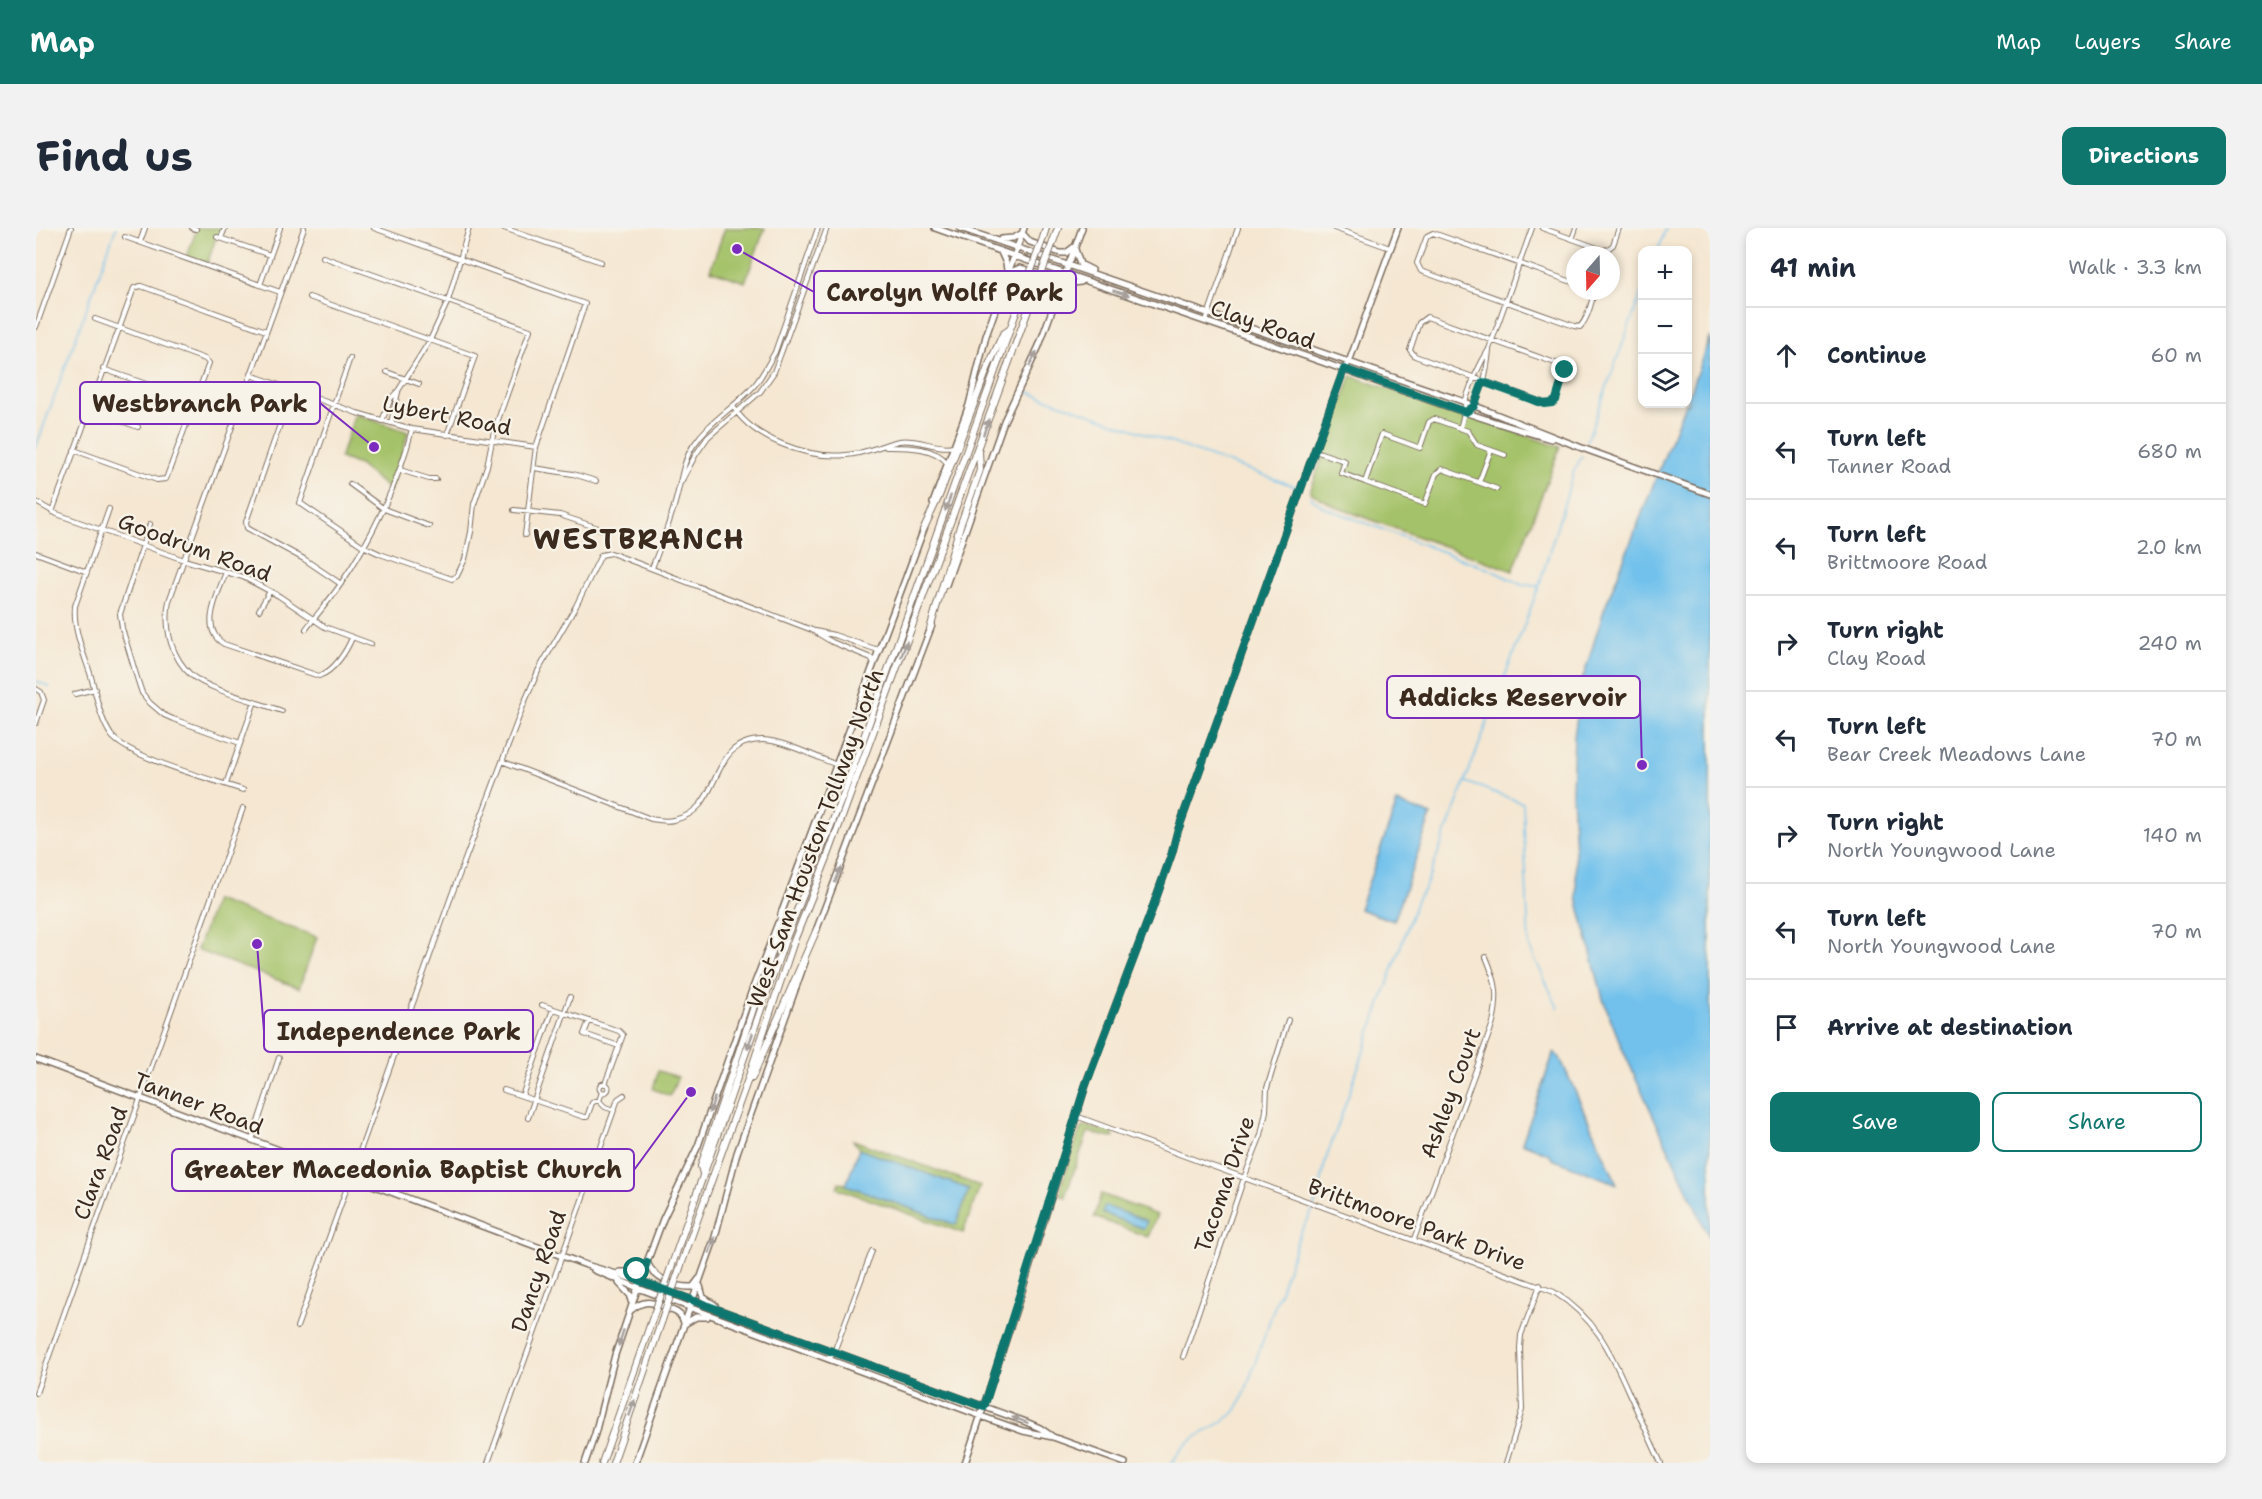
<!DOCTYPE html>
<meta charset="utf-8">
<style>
:root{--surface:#fff;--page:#f2f2f3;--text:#1f2937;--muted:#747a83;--line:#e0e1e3;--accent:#0f766e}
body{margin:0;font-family:"Shantell Sans",sans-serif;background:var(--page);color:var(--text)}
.controls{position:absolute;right:18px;top:18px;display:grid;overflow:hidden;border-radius:12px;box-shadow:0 3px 9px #0003}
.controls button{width:54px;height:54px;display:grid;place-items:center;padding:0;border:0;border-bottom:2px solid var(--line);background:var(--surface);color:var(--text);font:30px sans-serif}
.compass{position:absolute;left:1530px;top:18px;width:54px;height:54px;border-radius:50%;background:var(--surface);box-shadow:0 3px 9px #0003;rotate:200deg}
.stop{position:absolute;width:18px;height:18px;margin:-14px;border:4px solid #0f766e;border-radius:50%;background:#fff}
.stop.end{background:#0f766e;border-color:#fff;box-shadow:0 2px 6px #0008}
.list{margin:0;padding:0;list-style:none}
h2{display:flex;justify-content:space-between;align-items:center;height:78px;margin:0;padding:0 24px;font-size:26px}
h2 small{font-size:20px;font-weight:400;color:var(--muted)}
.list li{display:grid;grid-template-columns:39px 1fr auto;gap:18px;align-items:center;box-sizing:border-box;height:96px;padding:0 24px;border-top:2px solid var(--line)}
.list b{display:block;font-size:22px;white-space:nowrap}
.list p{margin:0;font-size:20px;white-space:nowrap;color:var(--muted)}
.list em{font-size:20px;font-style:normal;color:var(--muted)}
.actions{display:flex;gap:12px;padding:18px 24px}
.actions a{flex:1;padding:14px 0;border:2px solid var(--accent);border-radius:12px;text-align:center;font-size:21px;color:var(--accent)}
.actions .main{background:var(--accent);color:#fff}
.icon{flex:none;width:33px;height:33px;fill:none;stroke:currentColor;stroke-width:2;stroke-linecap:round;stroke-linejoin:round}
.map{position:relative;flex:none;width:1674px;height:1235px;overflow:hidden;border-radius:12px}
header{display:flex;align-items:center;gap:36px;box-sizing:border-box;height:84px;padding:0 30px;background:var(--accent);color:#fff}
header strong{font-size:28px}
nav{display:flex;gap:33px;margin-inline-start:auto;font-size:21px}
.intro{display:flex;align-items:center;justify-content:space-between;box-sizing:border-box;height:144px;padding:0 36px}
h1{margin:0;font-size:42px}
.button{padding:15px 27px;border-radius:12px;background:var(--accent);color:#fff;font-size:21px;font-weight:700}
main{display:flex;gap:36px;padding:0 36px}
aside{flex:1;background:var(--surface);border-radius:12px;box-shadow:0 3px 9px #0003}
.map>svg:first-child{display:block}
</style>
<header>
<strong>Map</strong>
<nav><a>Map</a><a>Layers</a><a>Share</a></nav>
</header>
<div class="intro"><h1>Find us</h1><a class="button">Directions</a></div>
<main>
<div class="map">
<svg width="1674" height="1235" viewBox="0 0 1674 1235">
<rect width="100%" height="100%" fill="#f7f3e8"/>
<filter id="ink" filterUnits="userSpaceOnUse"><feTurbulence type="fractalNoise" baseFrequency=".0167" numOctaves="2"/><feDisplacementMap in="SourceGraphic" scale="12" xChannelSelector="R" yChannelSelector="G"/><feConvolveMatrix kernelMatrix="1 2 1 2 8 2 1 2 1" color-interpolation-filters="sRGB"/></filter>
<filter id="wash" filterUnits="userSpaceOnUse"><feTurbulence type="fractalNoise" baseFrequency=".008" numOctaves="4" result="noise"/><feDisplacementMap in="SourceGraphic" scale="24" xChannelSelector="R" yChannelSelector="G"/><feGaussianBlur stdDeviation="1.35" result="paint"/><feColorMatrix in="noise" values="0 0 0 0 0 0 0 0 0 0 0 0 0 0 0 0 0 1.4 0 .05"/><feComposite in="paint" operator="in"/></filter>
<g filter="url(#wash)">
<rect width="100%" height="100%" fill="#f5e7d2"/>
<path fill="#a4c269" stroke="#707644" stroke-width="1.5" d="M 161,0 L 187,0 L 184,8 L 181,7 L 171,36 L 151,29 Z
M 689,0 L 729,0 L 709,54 L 674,42 Z
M 1315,148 L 1524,219 L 1477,343 L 1300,279 L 1274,264 Z
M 319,186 L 372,204 L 365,230 L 354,262 L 323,237 L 304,230 Z
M 179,672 L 281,709 L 263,760 L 161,722 Z
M 622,843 L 642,849 L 634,868 L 617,861 Z
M 1049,898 L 1076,905 L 1078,909 L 1075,910 L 1052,904 L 1030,965 L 1030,969 L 1024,967 L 1025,958 L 1044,901 Z
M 817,912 L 944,958 L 927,1005 L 801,960 L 803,954 L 919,997 L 933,961 L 823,921 Z
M 1065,966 L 1121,987 L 1112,1009 L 1058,989 Z"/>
<path fill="#71c1ec" stroke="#567685" stroke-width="1.5" d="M 1674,108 L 1674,1011 L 1586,820 L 1567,771 L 1541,670 L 1536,564 L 1538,509 L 1546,453 L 1568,382 L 1649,176 L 1652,176 L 1652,169 Z
M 1361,575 L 1395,587 L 1358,693 L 1323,681 Z
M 1519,825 L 1524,830 L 1581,956 L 1516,931 L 1513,926 L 1486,915 L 1517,827 Z
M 823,921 L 933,961 L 920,997 L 810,957 Z
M 1069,978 L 1111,993 L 1108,1001 L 1066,985 Z"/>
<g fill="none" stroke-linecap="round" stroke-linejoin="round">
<path stroke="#71c1ec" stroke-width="1.5" d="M 1622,22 L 1630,0
M 989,163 L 1261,259
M 1551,213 L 1606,63
M 0,219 L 80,0
M 1274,268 L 1287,279 L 1453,341 L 1486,357 L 1503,358
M 0,453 L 14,459
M 1430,554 L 1487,575 L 1493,718 L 1522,780
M 1136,1235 C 1152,1206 1173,1206 1195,1187 C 1201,1183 1204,1173 1208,1167 L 1264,1005 C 1279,983 1285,960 1289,934 L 1381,672 L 1389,660 L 1503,358 L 1538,243 L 1546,228"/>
</g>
</g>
<g filter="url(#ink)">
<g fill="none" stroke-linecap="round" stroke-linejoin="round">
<defs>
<path id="minor" d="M 156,0 L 160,1
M 338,0 L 549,76 L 500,219 L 489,307
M 468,0 L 565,34
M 1298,0 L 1354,20
M 1506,0 L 1567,22 L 1572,21 L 1577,17 L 1583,0
M 89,9 L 244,64
M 181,9 L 234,27
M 185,10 L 189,0
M 1536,11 L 1540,0
M 104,14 L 109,0
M 287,29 L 494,102 L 458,203 L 451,238 L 438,276 L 435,304 L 429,331 L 421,348 L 416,351 L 344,326 L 327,318 L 264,275 L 314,130
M 1539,55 L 1397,5 L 1391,8 L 1381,35 L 1385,43 L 1538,98 L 1544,99 C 1552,90 1555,76 1558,65 L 1556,63
M 224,57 L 244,0
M 273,69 L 439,128 L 411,207
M 1391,89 L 1522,136 L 1529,142 L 1520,172 L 1516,175 L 1508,175 L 1379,128 L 1374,122 L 1383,95 Z
M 1170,93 L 1202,0
M 0,99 L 35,0
M 67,141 L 116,158
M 351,144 L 383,156
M 215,147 L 321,185 L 376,201 L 500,219
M 256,162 L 210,294 L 211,300 L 268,331 L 305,356
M 697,178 C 716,211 773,231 810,227 C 829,226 845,217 863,213 C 882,210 901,222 917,218
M 53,181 L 102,199
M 1430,184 C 1447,171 1451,143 1453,122
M 346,193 L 355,170 L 362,163 L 394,112 L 412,73 L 433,0
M 355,195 L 362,164
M 1424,200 C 1428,189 1428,181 1430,171 C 1436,153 1443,137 1453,121 L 1496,0
M 850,219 C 870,219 899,218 912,236
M 38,222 L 121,252 L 130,251 L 173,135 L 169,131 L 59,91
M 1279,223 L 1309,233 L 1305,245 L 1329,254 L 1346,206 L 1384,220 L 1393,194 L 1398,191 L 1432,203 L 1441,217 L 1469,227
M 498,240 L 537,246 L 560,253
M 364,242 L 393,251 L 400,251
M 645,254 L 660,226 L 672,209 L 724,164 L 738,144 L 791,0
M 1329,254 L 1389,276 L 1400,246 L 1406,241 L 1461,261
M 1443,254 L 1455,222
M 314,256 L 348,281 L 393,298
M 0,274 L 21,286 L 148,332 L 207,349 L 243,368 L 289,399 L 335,416
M 73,281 L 39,378 C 37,401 47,424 54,445 C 60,465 63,489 75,507 C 91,529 178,552 207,562
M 478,282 L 524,287 L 565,301
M 16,284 L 98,60 L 105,58 L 230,103
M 114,296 L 84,386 L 86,400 L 102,453 L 106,465 L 114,475 L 128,487 L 137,491 L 204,515
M 0,325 L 51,344
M 616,340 C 624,319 633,297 639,275 C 645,255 646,235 657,218 C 674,192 697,181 717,159 C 726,149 732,136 739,124 L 782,0
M 190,344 C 183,364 162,401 188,416 L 283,448 C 298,443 310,424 316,410
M 223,382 L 234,363
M 270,401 C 281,386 294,372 304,357 C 335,312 363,254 376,201
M 779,403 L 798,407 L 839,421 L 844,420
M 0,461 L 5,464 L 8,472 L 0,495
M 39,466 L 59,461
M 246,483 C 222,474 173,462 155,447 C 145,438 139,427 135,415 C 131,400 130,388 133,373 L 268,0
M 468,534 L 615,591 C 622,592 630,594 637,592 C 690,582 669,512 727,512 C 745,512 783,530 801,537
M 190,556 L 219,473
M 506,777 L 583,803 L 587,807 L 569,856
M 553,793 L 548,806 L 583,818
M563.5 860a4.5 4.5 0 1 1 9 0a4.5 4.5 0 1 1-9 0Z
M 468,862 L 548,889 L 551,889 L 556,875 L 559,873 L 563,873
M 566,864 L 563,873 L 569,879 L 578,882
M 486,868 L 517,781
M 1040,888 L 1518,1064 C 1559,1090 1573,1120 1592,1163 C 1603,1187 1614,1211 1625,1235
M 492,890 L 534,769
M 216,912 L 243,830
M 1378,1011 L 1457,795 C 1463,766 1461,755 1450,729
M 261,1099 L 416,666 L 489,473 L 503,441 L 540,378 L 565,327 L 575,325 L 776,402 L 796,414 L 835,430 L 838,435
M 1147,1129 L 1208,950 L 1225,907 L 1230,883 L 1231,860 L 1252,792
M 793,1131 L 798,1124 L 836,1023
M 0,1165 L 207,580
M 452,1235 L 582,871 L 588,867
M 1470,1235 L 1486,1182 L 1484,1120 L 1485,1107 L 1504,1057"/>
<path id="major" d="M 899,0 C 1013,41 1129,79 1243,119 C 1334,150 1423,185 1515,211
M 924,0 L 1429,174 L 1546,220 L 1674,266
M 986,5 L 994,14 L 1024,25 L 1030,25 L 1038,19
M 965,11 L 977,10 L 985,6
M 1039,21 L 1044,36 L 1056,42
M 965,24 L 970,35 L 971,42
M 971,50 L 977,43 L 984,40 L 1016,50 L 1024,60
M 1026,56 L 1045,54
M 897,275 L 933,177 L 950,108 L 988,0
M 910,357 L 968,193 L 1003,118 L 1046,0
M 745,686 L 889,298
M 780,703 L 896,397
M 0,831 L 550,1037 L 604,1053 L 990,1194 L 1004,1200 L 1017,1209
M 611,1034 C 618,1051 639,1060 657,1059 L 663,1051
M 558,1042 L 602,1060 L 953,1191 L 987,1203 L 1017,1209 L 1089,1235
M 584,1044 L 597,1044 L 610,1035
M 583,1055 L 595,1068 L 595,1073
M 664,1058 L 667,1069 L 679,1077
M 594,1083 C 611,1068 620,1076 640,1084 L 644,1087 L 649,1096
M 650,1095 L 660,1089 L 671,1089
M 549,1235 L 559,1206 L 579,1127 L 604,1053 L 627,991 L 662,918 L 715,765 L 742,695
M 599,1235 L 679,1009 L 701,925 L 769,734
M 929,1235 L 986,1063 L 1051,853 L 1114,687 L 1136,625 L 1141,605 L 1308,141 L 1313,134 L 1362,0"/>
<path id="highway" d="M 1007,10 L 1010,0
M 1017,14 L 1022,0
M 887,302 L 903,268 L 952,139 L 967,106 L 973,102
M 894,401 L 924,298 L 944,242 L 943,224
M 716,850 L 781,701
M 667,946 L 665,938 L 741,709 L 746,684
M 644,1040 L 712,851 L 758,713 L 791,630 L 1002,55
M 631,1051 L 748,715 L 809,562 L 992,51
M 566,1235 L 618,1086
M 577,1235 L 626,1092"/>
</defs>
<use href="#minor" stroke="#7c6c5d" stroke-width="6"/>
<use href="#major" stroke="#7c6c5d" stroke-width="8"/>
<use href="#highway" stroke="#7c6c5d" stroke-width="8"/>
<use href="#minor" stroke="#fff" stroke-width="4"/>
<use href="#major" stroke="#fff" stroke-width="5"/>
<use href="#highway" stroke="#fff" stroke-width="6"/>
<defs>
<path id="highway-bridge" d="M 992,51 L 1007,10
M 1002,55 L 1017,14
M 618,1086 L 631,1051
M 626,1092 L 644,1040"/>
</defs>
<use href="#highway-bridge" stroke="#7c6c5d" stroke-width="8" stroke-linecap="butt"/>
<use href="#highway-bridge" stroke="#fff" stroke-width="6"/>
</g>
<defs><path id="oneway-solid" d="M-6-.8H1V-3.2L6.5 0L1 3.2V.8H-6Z" transform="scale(1.5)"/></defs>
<g fill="#a79f9a">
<use href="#oneway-solid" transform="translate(1085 65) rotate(17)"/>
<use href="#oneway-solid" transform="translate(997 131) rotate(-64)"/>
<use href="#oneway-solid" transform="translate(950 199) rotate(-70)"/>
<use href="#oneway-solid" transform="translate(912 275) rotate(110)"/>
<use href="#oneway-solid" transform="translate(868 421) rotate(-70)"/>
<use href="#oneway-solid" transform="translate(802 647) rotate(-68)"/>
<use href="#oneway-solid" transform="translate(714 813) rotate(109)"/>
<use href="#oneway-solid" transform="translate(676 877) rotate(109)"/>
<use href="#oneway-solid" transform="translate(676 1017) rotate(-71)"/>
<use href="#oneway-solid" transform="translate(585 1110) rotate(108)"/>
<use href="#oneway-solid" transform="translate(596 1180) rotate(-71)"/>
<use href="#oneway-solid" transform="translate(984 1192) rotate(-160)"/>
</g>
</g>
<g fill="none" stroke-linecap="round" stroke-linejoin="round" filter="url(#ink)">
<path stroke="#0f766e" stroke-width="8" d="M 601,1043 L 611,1034 L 604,1053 L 948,1179 L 1049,859 L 1114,687 L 1136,625 L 1141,605 L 1308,141 L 1430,184 L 1438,178 L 1447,154 L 1508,176 L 1516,175 L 1520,172 L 1529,142"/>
</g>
<g text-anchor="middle" stroke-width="4.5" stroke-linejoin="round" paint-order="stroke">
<g font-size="22" fill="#3b2a1e" stroke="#f7f3e8">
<text transform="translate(1227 96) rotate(19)" y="8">Clay Road</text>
<text transform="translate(411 187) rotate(11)" y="8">Lybert Road</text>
<text transform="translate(159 319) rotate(20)" y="8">Goodrum Road</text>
<text transform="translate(779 610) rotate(-70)" y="8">West Sam Houston Tollway North</text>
<text transform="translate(1414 865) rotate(-70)" y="8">Ashley Court</text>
<text transform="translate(163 875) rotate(21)" y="8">Tanner Road</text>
<text transform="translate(64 935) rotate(-70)" y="8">Clara Road</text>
<text transform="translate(1188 956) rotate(-71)" y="8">Tacoma Drive</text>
<text transform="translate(1381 996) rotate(20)" y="8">Brittmoore Park Drive</text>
<text transform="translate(502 1043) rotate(-71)" y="8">Dancy Road</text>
</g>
<g font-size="28" font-weight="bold" letter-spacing="1.5" fill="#3b2a1e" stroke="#f7f3e8">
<text x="603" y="321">WESTBRANCH</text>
</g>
</g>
<path fill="none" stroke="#7b2cbf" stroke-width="2" d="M701 21L778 64M338 219L284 175M1606 537L1604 469M221 716L228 803M655 864L598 942"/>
<g fill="#7b2cbf" stroke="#f7f3e8" stroke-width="2">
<circle cx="701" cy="21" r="6"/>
<circle cx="338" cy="219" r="6"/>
<circle cx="1606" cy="537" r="6"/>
<circle cx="221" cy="716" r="6"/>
<circle cx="655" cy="864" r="6"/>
</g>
<g fill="#f7f3e8" stroke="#7b2cbf" stroke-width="2">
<rect x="778" y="43" width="262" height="42" rx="6"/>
<rect x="44" y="154" width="240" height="42" rx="6"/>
<rect x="1351" y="448" width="253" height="42" rx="6"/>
<rect x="228" y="782" width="269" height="42" rx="6"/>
<rect x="136" y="921" width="462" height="42" rx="6"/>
</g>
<g font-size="24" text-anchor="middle" font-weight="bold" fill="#3b2a1e">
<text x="909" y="73">Carolyn Wolff Park</text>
<text x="164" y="184">Westbranch Park</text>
<text x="1477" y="478">Addicks Reservoir</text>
<text x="363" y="812">Independence Park</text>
<text x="367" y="950">Greater Macedonia Baptist Church</text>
</g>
</svg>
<div class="controls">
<button>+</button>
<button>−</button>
<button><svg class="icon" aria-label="layers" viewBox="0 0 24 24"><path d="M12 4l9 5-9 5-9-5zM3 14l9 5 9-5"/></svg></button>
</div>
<svg class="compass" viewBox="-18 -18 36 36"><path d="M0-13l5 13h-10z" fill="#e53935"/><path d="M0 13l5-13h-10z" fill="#747a83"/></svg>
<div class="stop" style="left:601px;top:1043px"></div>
<div class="stop end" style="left:1529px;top:142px"></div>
</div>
<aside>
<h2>41 min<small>Walk · 3.3 km</small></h2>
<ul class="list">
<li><svg class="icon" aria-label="ahead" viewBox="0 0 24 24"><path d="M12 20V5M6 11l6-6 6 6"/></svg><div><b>Continue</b></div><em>60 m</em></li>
<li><svg class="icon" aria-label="left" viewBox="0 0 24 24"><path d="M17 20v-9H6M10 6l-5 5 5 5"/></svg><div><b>Turn left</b><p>Tanner Road</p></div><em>680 m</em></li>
<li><svg class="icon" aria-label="left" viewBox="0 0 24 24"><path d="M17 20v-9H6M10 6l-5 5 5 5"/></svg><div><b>Turn left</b><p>Brittmoore Road</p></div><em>2.0 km</em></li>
<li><svg class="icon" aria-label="right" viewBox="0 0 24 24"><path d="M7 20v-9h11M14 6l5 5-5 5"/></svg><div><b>Turn right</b><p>Clay Road</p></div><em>240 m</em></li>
<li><svg class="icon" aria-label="left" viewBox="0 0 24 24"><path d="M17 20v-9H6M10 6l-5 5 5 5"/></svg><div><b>Turn left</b><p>Bear Creek Meadows Lane</p></div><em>70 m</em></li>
<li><svg class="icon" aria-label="right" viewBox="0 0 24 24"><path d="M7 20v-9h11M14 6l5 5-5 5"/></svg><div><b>Turn right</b><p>North Youngwood Lane</p></div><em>140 m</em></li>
<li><svg class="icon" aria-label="left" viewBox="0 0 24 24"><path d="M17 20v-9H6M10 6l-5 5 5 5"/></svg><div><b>Turn left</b><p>North Youngwood Lane</p></div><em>70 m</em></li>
<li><svg class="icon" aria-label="arrive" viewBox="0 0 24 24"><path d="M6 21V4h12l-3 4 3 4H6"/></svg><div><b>Arrive at destination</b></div></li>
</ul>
<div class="actions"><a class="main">Save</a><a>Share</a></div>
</aside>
</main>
